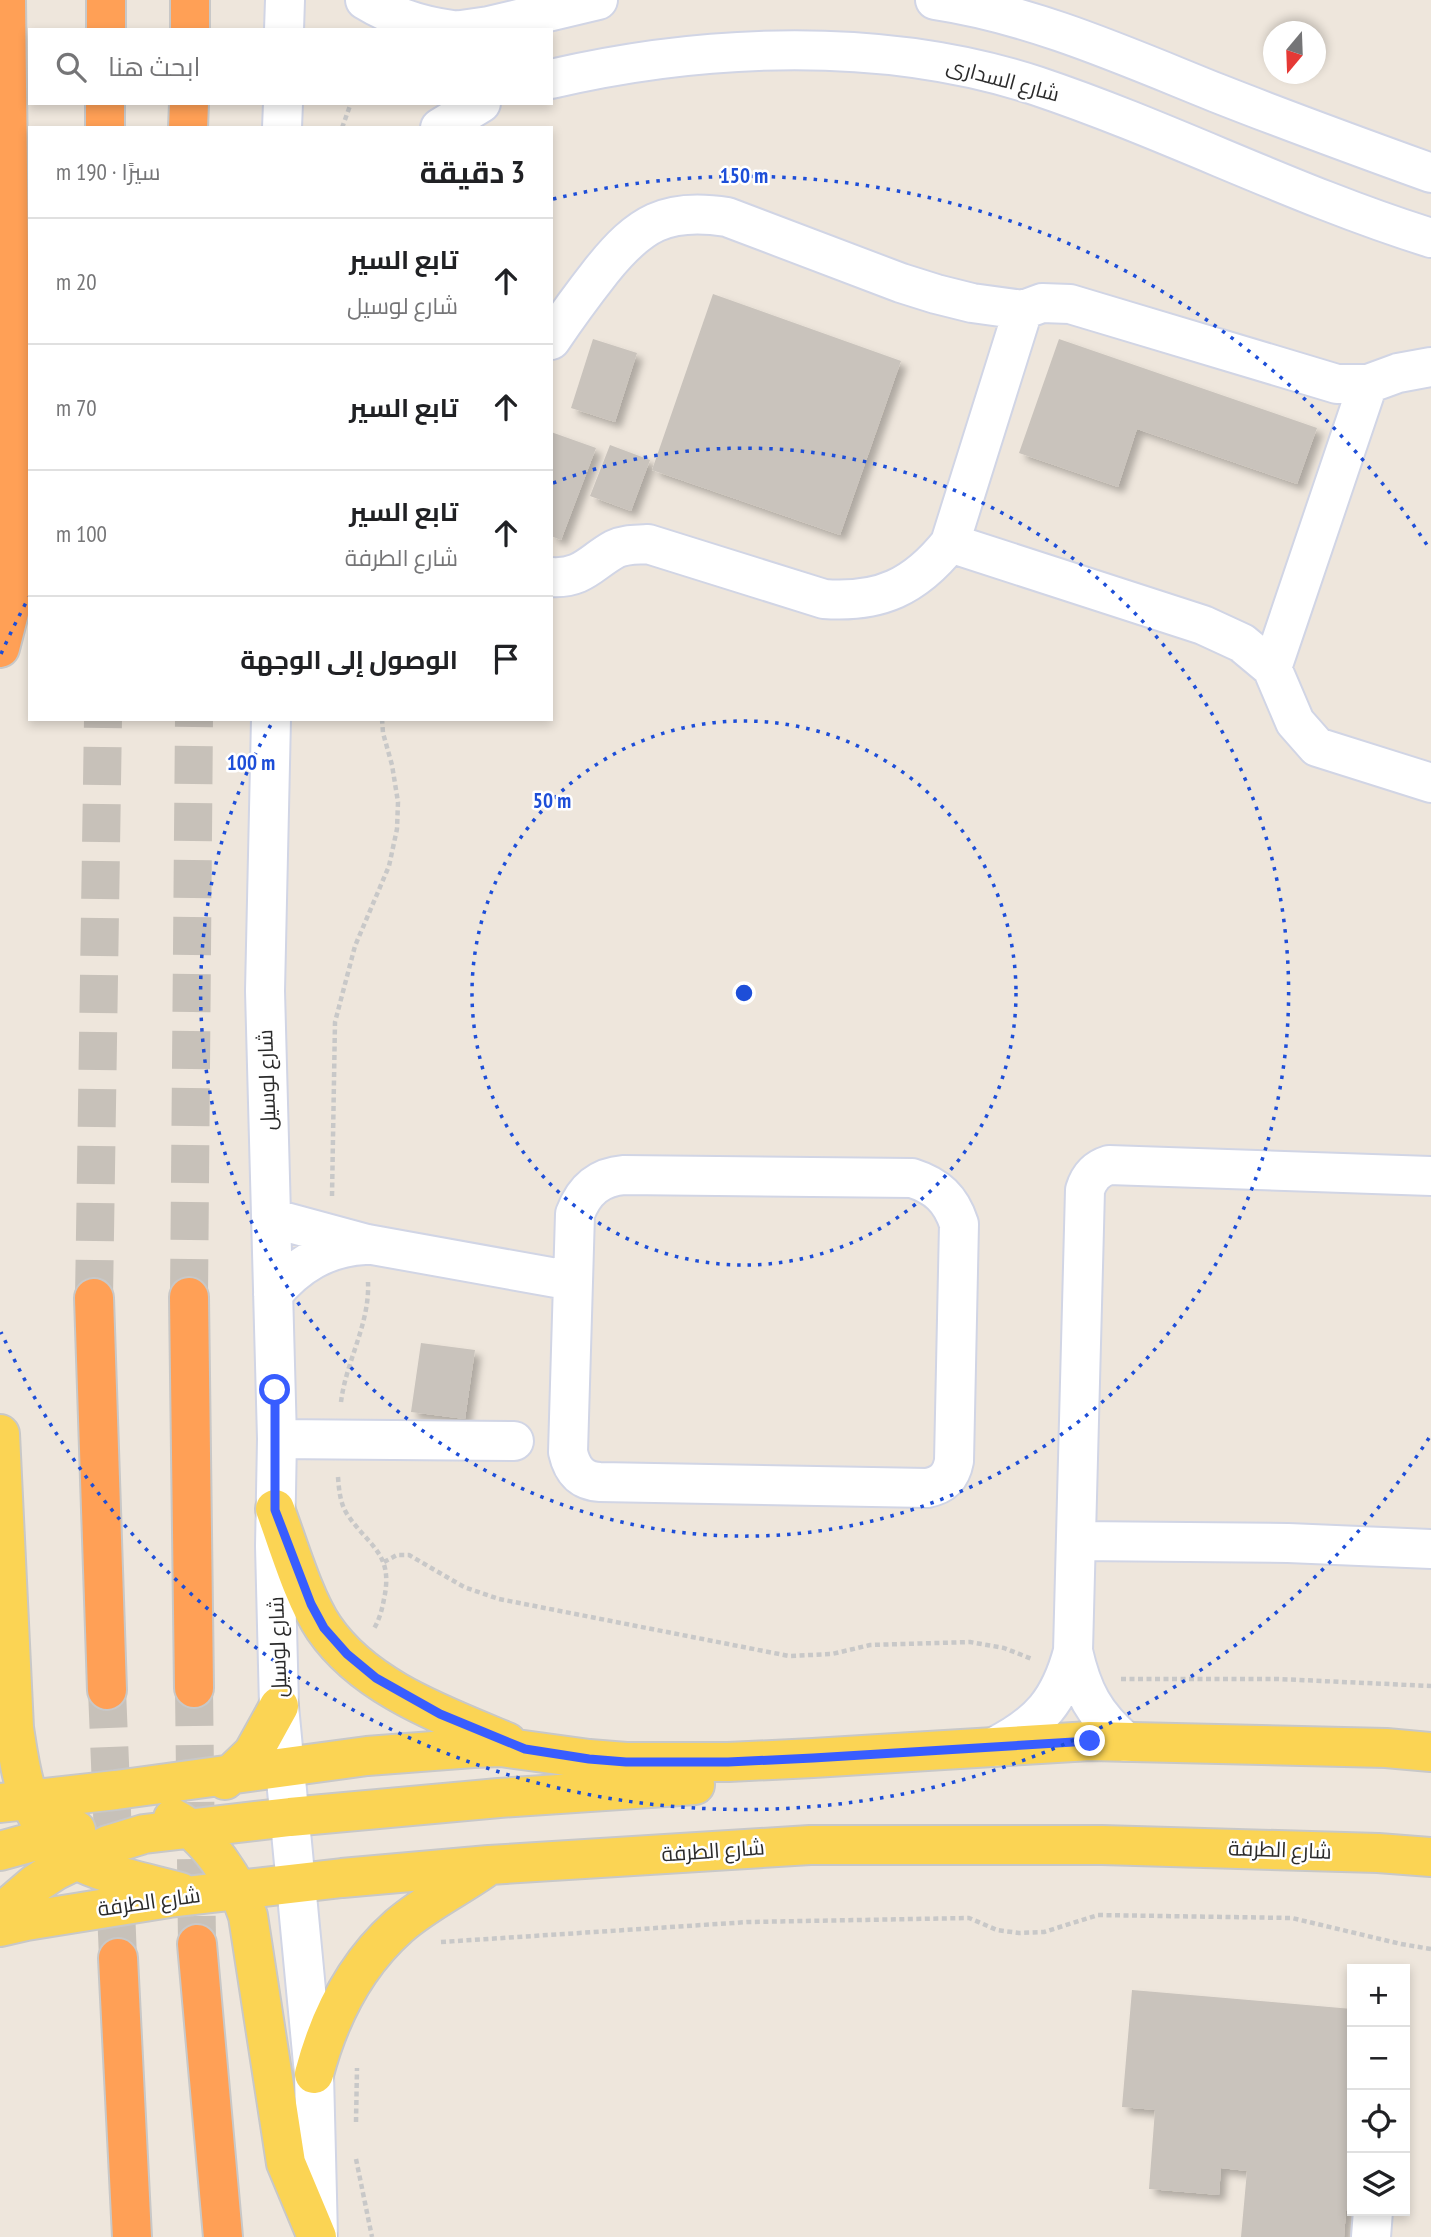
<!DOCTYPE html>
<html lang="ar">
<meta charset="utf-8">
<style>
:root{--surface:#fff;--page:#f6f6f6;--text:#202124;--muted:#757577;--line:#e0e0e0}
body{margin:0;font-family:"PT Sans Narrow",Cairo,sans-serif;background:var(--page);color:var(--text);direction:rtl}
.controls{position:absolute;right:21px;bottom:21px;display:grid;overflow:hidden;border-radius:0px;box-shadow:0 4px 10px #0003}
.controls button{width:63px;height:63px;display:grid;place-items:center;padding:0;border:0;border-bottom:2px solid var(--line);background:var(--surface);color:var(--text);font:35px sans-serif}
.compass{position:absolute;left:1263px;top:21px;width:63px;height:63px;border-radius:50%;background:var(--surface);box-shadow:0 4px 10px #0003;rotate:199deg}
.stop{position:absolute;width:21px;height:21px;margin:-16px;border:5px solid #385dff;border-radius:50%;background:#fff}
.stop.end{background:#385dff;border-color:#fff;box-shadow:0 2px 7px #0008}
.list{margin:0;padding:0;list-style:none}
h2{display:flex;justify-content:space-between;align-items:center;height:91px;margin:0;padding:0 28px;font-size:30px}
h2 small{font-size:23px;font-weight:400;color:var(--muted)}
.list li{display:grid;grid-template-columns:46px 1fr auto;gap:21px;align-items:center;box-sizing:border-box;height:126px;padding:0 28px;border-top:2px solid var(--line)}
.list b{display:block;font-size:26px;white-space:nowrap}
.list p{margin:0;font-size:23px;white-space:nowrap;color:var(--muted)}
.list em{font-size:23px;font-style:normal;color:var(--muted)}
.icon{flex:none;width:38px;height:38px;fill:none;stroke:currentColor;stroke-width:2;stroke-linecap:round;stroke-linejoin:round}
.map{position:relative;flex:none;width:1431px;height:2237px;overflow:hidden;direction:ltr}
.search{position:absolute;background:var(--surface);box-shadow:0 4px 10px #0003;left:28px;top:28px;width:525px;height:77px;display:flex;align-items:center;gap:18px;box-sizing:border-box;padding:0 24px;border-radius:0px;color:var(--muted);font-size:26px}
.panel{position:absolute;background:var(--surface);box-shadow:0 4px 10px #0003;left:28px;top:126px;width:525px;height:595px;border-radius:0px;direction:rtl}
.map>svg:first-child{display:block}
</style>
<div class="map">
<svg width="1431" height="2237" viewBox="0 0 1431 2237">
<defs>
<filter id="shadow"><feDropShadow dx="6" dy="6" stdDeviation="3.5" flood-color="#0004"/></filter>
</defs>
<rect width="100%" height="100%" fill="#eee6dc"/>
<path fill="#c9c3bc" filter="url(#shadow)" d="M 713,294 L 901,361 L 840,535 L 652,470 Z
M 593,339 L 637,353 L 615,422 L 571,408 Z
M 1059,339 L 1317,428 L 1297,484 L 1137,429 L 1118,487 L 1019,453 Z
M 551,432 L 596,448 L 561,540 L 551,536 Z
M 610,445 L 650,460 L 631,511 L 590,496 Z
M 421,1343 L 475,1350 L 465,1419 L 411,1412 Z
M 1132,1990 L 1352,2009 L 1352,2134 L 1344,2237 L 1241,2237 L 1247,2171 L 1221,2168 L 1219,2195 L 1149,2189 L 1155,2110 L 1122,2107 Z"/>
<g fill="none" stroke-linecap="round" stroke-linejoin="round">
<path stroke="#c7c1b9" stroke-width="38" stroke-dasharray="38 19" stroke-linecap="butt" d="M 189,1297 L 194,719
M 94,1298 L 103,719
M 194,1688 L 197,1944
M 107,1690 L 118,1958"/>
<defs>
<path id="minor" d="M 365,0 C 393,17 420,26 453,30
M 935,0 C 1034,15 1125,56 1217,93 C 1288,121 1359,147 1431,173
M 284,30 L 285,0
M 461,30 L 489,26 L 598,0
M 551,79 C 706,43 884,36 1037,86 C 1171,131 1296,196 1431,238
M 282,128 L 283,103
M 440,128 L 481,103
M 551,340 C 567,316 584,293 602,270 C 639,224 666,207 727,217 L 901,283 L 936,294 L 972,303 L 1023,310 L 1042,303 L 1070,304 L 1337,384 L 1368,384 L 1398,373 L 1431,367
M 950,543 L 1203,625 L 1242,643 L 1272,668 L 1295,722 L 1317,747 L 1431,783
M 551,577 C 583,579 591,562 615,549 C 625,544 637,545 648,544 L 824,599 C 880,603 915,587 950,543 L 1023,310
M 1272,668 L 1368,384
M 271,719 L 265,991 L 277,1439 L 275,1546 L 279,1706 L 314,2074 L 318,2237
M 624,1175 L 912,1178 C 937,1186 951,1199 959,1224 L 954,1461 C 951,1477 943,1485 927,1488 L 600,1482 C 581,1481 572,1470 568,1452 L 575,1214 C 584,1190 599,1177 624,1175 Z
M 271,1218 L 367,1244 L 573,1281
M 273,1294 C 297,1265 326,1247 365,1245
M 277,1439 L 514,1441
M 1076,1541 L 1288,1543 L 1431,1549
M 1126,1742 C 1094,1715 1082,1691 1073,1651 L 1085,1190 C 1089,1177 1096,1169 1109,1165 L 1431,1176
M 994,1747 C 1040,1724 1060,1700 1073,1651
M 1371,2237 L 1373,2211"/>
<path id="major" d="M 0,1434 L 14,1728 C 21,1774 25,1812 61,1846 C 66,1850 71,1857 77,1860 C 101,1874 152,1884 180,1892
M 275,1509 C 288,1544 304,1599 324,1628 C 365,1688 443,1715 507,1742
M 225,1780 L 253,1753 L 279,1706
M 0,1803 L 116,1790 L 367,1756 L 473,1748 L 501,1747 L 589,1759 L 626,1762 L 728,1762 L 813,1758 L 1090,1741 L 1386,1748 L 1431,1752
M 173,1818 C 207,1835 237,1881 248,1916 L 286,2163 L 317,2237
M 0,1851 L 76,1830
M 0,1914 L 35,1884 L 55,1871 L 108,1845 L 144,1834 L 290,1817 L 499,1798 L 695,1785
M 0,1927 L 26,1921 L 169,1898 L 342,1878 L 489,1865 L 810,1845 L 1102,1845 L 1378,1853 L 1431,1857
M 314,2074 C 329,2017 354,1966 399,1926 C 425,1903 459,1887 488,1866"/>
<path id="highway" d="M 106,30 L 106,0
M 190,30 L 190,0
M 105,103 L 105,128
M 188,128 L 189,103
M 0,648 L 13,597 L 6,0
M 189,1297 L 194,1688
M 94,1298 L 107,1690
M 197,1944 L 223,2237
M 118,1958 L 132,2237"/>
</defs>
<use href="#minor" stroke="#d1d5e5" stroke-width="42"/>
<use href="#major" stroke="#c8c8c8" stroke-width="42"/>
<use href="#highway" stroke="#c8c8c8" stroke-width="42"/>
<path stroke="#c8c8c8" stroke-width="4.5" stroke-dasharray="5 3.5" stroke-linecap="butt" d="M 342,128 L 351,103
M 332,1196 L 335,1022 L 355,946 L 389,866 L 397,829 L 398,802 L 392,765 L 383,733 L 382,719
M 341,1402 C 346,1361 370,1324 368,1282
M 338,1477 C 339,1490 340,1503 347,1514 C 369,1547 394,1553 384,1599 C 382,1610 379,1621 373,1630
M 384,1562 L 397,1555 L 409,1555 L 464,1587 L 499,1599 L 789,1656 L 832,1654 L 870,1645 L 970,1642 L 1004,1648 L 1032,1659
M 1121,1679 L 1278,1679 L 1431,1686
M 441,1942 L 748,1922 L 969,1918 L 997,1930 L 1019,1933 L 1044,1932 L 1098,1915 L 1292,1918 L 1401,1944 L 1431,1949
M 356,2122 L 357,2068
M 356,2159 L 372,2237"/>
<use href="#minor" stroke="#fff" stroke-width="38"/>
<use href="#major" stroke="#fbd454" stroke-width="38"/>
<use href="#highway" stroke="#ffa056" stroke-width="38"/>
</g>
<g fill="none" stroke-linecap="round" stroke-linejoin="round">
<path stroke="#385dff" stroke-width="9" d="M 275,1390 L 275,1510 L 311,1604 L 324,1628 L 347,1654 L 376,1678 L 440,1714 L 525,1749 L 589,1759 L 626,1762 L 728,1762 L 813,1758 L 1090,1741"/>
</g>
<g fill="none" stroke="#1d4ed8" stroke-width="3.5" stroke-dasharray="3.5 7">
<circle cx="744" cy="993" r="272"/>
<path d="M553 483A544 544 0 1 1 273 721"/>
<path d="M1429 1438A817 817 0 0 1 1 1332M1 654A817 817 0 0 1 29 597M553 199A817 817 0 0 1 1429 548"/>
</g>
<g text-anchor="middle" stroke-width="5" stroke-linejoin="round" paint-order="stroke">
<g font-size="21" fill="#2b2b2b" stroke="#fff">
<text transform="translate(1003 80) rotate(15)" y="7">شارع السدارى</text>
<text transform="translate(267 1080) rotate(-92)" y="7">شارع لوسيل</text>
<text transform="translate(278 1647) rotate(-92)" y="7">شارع لوسيل</text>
<text transform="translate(1280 1850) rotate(2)" y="7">شارع الطرفة</text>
<text transform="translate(713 1851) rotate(-4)" y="7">شارع الطرفة</text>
<text transform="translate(149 1902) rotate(-8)" y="7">شارع الطرفة</text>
</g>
</g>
<circle cx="744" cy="993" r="10" fill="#1d4ed8" stroke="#fff" stroke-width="3.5"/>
<g font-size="21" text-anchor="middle" font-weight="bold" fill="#1d4ed8" stroke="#fff" stroke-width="5" stroke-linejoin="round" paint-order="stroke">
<text x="744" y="183">150 m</text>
<text x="251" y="770">100 m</text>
<text x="552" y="808">50 m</text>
</g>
</svg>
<div class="controls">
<button>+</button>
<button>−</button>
<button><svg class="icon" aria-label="locate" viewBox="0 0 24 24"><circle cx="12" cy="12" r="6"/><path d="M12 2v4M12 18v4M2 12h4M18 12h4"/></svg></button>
<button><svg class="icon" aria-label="layers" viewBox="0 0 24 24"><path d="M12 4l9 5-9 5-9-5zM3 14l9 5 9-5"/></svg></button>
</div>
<svg class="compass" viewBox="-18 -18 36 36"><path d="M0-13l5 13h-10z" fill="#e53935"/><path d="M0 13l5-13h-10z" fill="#757577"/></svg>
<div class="stop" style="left:275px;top:1390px"></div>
<div class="stop end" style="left:1090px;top:1741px"></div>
<div class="search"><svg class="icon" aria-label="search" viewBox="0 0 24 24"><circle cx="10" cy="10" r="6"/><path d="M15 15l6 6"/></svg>ابحث هنا</div>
<section class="panel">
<h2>3 دقيقة<small>سيرًا · 190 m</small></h2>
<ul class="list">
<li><svg class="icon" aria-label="ahead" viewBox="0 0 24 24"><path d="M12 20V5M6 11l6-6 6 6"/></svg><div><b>تابع السير</b><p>شارع لوسيل</p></div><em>20 m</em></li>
<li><svg class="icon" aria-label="ahead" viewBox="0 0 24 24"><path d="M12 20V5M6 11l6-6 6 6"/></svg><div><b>تابع السير</b></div><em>70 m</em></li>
<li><svg class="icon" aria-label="ahead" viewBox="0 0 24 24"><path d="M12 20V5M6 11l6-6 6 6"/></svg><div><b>تابع السير</b><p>شارع الطرفة</p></div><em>100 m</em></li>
<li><svg class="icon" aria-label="arrive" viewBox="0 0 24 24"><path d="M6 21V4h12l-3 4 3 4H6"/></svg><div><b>الوصول إلى الوجهة</b></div></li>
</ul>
</section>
</div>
